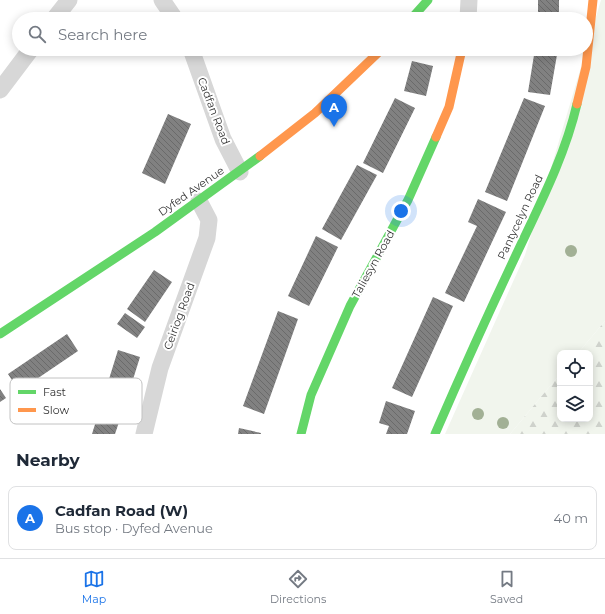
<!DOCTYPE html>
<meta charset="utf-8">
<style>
:root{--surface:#fff;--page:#f2f2f3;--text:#1f2937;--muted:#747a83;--line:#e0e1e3;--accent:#1a73e8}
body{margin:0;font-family:Montserrat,sans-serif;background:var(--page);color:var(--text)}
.controls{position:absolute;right:12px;bottom:12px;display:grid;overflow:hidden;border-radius:8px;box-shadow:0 2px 10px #0003}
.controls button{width:36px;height:36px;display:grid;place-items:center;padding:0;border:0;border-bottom:1px solid var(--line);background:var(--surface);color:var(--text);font:20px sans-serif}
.you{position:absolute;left:401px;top:211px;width:14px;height:14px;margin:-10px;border:3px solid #fff;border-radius:50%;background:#1a73e8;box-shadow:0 0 0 6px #1a73e833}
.badge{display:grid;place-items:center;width:26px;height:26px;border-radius:50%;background:var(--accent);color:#fff;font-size:13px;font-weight:700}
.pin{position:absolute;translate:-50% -33px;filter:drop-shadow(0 1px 2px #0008)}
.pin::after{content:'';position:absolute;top:21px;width:14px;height:12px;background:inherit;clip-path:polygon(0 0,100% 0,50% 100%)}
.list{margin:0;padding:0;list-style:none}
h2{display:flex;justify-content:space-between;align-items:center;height:52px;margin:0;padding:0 16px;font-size:17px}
h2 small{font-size:13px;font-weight:400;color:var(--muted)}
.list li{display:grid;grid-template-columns:26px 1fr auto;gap:12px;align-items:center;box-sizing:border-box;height:64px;margin:0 8px 8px;padding:0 8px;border:1px solid var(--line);border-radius:8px}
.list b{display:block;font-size:15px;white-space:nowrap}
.list p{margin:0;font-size:13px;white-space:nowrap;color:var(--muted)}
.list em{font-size:13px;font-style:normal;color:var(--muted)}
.icon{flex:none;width:22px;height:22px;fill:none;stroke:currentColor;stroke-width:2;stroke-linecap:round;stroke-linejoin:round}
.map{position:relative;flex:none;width:605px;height:434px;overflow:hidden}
.search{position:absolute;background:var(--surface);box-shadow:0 2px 10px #0003;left:12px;right:12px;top:12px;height:44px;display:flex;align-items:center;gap:10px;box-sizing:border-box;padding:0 14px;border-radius:22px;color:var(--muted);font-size:15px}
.sheet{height:124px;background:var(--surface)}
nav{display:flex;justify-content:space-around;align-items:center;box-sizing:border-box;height:56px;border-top:1px solid var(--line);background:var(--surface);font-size:11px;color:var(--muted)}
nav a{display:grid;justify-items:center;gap:2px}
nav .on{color:var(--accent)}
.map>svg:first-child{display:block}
</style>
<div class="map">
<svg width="605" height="434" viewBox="0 0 605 434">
<defs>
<pattern id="forest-firs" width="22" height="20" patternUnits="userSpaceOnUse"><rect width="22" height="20" fill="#f1f5ed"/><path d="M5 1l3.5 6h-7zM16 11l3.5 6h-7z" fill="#cfd2cc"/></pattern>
<pattern id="building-back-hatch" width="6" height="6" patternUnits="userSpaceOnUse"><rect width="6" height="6" fill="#818181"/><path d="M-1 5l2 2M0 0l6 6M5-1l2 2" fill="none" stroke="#6a6a6a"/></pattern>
</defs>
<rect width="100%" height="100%" fill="#fff"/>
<path fill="#f1f5ed" d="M 601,0 L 605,0 L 605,321 L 578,353 L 560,353 L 560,374 L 510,434 L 445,434 L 525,255 Z"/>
<path fill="url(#forest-firs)" d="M 605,321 L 605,434 L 510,434 L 560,374 L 560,419 L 590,419 L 590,353 L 578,353 Z"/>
<path fill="url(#building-back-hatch)" d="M 538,0 L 559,0 L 559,19 L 538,19 Z
M 535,49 L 558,49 L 550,95 L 528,92 Z
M 412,61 L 433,66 L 426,96 L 404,91 Z
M 395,98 L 415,108 L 383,173 L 363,163 Z
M 524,98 L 545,106 L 507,201 L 485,192 Z
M 168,114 L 191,124 L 165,184 L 142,173 Z
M 357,165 L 377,175 L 341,240 L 322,229 Z
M 478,199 L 506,212 L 464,302 L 445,293 L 477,226 L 468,222 Z
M 316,236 L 338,247 L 309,306 L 288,296 Z
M 154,270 L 172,282 L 145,322 L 127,309 Z
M 433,297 L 453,306 L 412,397 L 392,388 Z
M 278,311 L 298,319 L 264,414 L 243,406 Z
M 125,313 L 145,327 L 137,338 L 117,324 Z
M 67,334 L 78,351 L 19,391 L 8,374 Z
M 118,350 L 140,357 L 130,389 L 115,434 L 92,434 Z
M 0,389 L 6,398 L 0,402 Z
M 386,401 L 415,411 L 407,434 L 386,434 L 389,426 L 379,423 Z
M 239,428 L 261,433 L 261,434 L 238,434 Z"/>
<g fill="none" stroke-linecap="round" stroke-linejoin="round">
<path stroke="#d7d7d7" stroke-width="17" d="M 162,0 L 175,19
M 54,19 L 69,0
M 468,19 L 469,0
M 191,49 L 223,139 L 240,172
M 0,90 L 31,49
M 144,434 L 160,368 L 207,238 L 209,220 L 199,201"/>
<path stroke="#63d668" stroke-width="9" d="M 411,19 L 428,0
M 0,334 L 155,232 L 260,156
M 301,434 L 311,395 L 350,306 L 408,200 L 436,137
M 435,434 C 461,374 488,314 516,255 C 539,206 565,156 577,104"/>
<path stroke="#ff974d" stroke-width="9" d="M 577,104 L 586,67 L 593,0
M 436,137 L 449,107 L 462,49
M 260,156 L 315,113 L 382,49"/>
</g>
<g fill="#a2b095">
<circle cx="571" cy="251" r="6"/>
<circle cx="478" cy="414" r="6"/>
<circle cx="503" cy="423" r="6"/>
</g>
<g text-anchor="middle" stroke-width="4" stroke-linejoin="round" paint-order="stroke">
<g font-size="11" fill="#333" stroke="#fff">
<text transform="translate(214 111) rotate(69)" y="4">Cadfan Road</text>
<text transform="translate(191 191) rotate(-35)" y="4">Dyfed Avenue</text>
<text transform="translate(520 217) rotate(-65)" y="4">Pantycelyn Road</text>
<text transform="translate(373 264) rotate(-61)" y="4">Taliesyn Road</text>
<text transform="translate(179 316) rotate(-70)" y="4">Ceiriog Road</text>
</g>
</g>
<rect x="10" y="378" width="132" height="46" rx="6" fill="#fff" stroke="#c2c2c2" stroke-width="1"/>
<rect x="18" y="390" width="18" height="4" fill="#63d668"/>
<rect x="18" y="408" width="18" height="4" fill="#ff974d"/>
<g font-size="11" fill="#333">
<text x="43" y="396">Fast</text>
<text x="43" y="414">Slow</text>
</g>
</svg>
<div class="controls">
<button><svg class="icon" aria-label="locate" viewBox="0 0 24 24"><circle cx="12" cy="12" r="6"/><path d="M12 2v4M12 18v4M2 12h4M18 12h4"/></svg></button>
<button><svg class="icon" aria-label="layers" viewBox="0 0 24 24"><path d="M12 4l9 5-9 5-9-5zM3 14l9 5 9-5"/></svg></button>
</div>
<div class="you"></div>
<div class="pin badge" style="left:334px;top:127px">A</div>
<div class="search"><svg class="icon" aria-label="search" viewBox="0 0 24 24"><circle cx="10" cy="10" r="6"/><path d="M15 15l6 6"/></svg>Search here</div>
</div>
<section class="sheet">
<h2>Nearby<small></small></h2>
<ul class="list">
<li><span class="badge">A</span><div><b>Cadfan Road (W)</b><p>Bus stop · Dyfed Avenue</p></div><em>40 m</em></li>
</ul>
</section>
<nav>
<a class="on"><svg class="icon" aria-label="map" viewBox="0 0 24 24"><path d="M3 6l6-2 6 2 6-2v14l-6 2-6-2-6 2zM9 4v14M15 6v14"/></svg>Map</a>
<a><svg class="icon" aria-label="directions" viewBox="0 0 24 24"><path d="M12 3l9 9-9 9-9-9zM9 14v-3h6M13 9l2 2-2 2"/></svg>Directions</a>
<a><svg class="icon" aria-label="saved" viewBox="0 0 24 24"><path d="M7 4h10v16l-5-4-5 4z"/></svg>Saved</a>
</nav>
